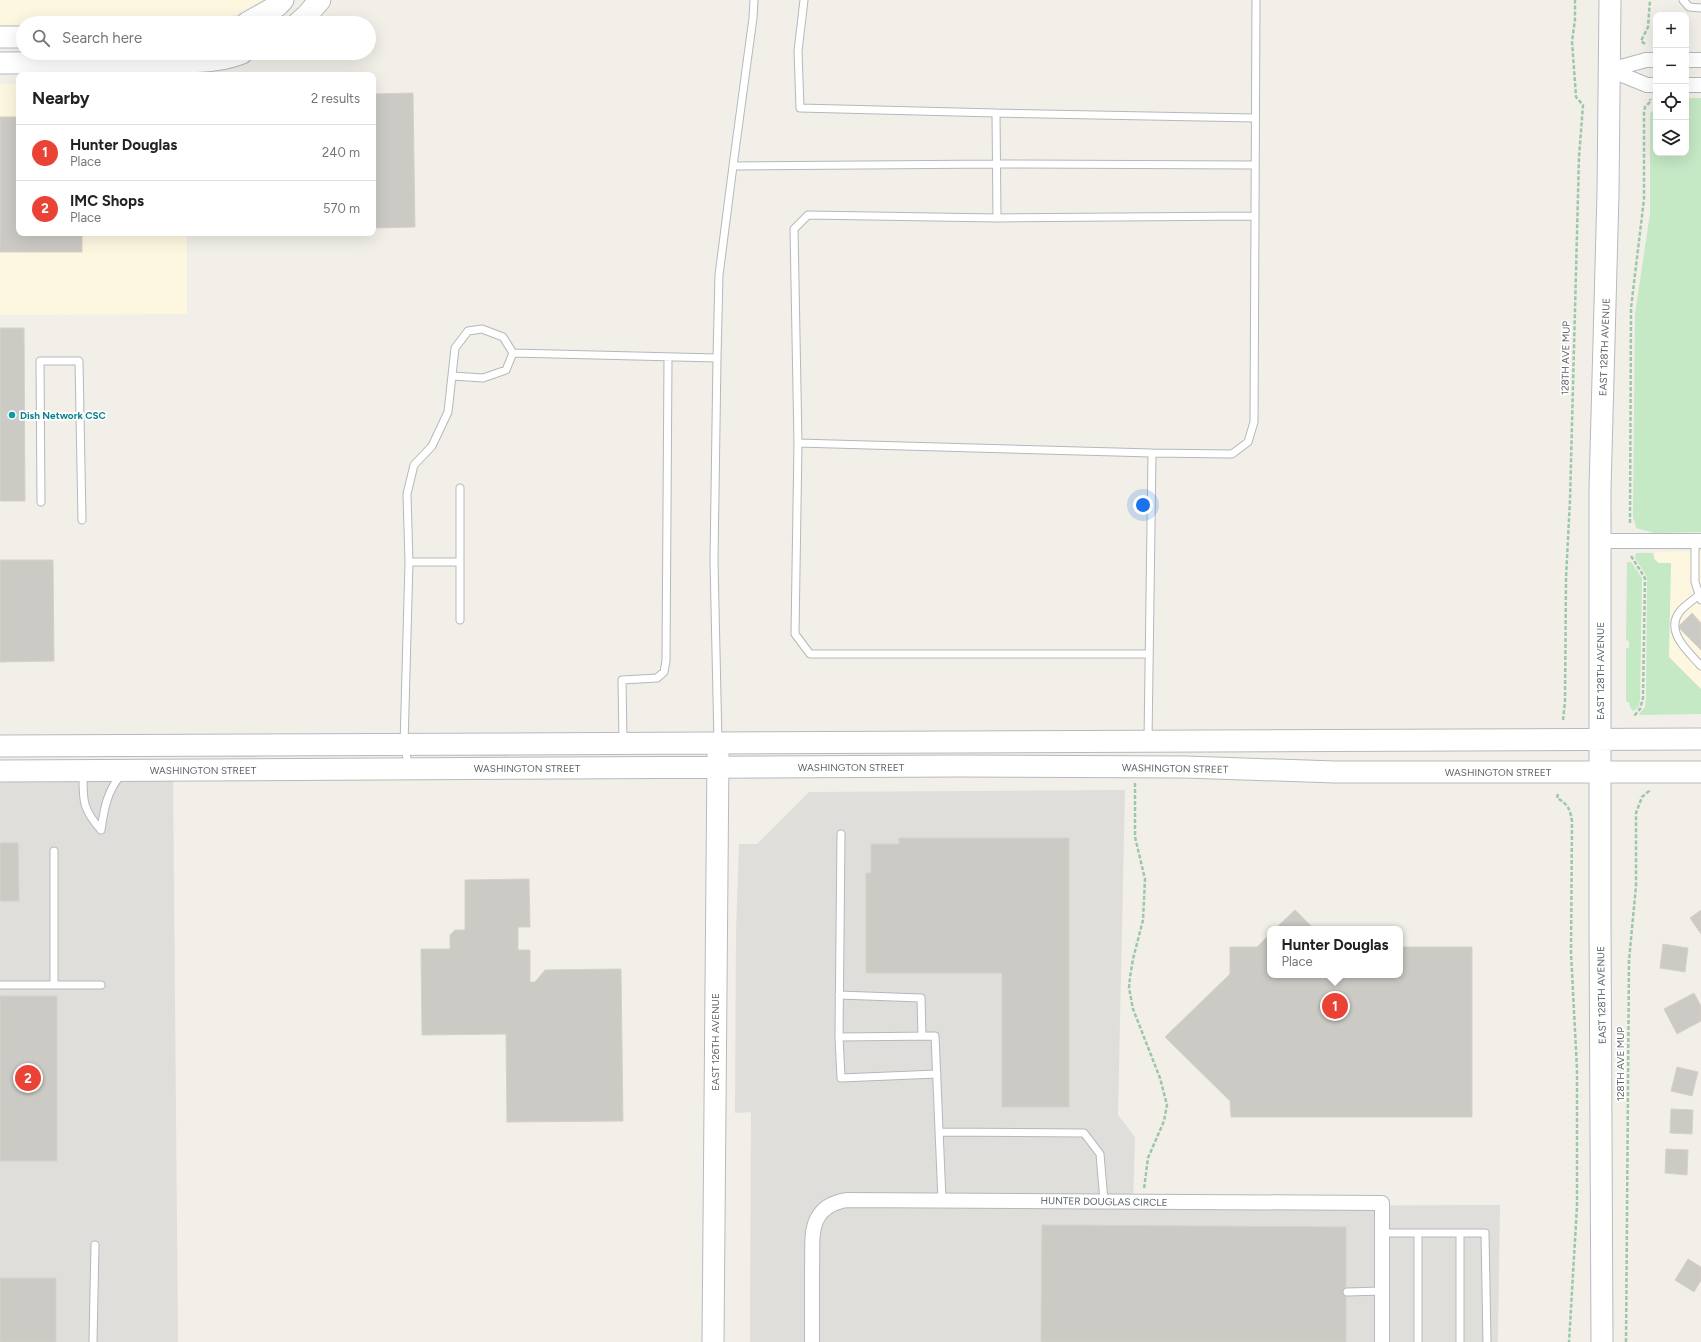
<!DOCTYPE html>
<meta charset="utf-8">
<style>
:root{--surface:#fff;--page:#f6f6f6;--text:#222;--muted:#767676;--line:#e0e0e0;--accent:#ea4335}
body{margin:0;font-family:Figtree,sans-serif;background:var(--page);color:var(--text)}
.controls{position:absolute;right:12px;top:12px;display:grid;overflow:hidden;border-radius:8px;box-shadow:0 4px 16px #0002}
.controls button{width:36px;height:36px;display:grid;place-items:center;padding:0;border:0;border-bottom:1px solid var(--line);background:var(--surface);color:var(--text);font:20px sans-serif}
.you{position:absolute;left:1143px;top:505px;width:14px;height:14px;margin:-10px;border:3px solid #fff;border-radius:50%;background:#1a73e8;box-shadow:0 0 0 6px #1a73e833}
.badge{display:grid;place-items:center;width:26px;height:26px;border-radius:50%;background:var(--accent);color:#fff;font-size:13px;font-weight:700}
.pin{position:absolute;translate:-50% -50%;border:2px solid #fff;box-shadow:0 1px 4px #0006}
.popup{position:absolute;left:1267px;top:926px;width:136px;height:52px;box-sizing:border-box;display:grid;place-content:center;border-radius:8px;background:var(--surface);filter:drop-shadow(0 1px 3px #0005);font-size:13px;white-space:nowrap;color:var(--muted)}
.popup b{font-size:15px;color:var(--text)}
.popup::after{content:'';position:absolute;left:50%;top:100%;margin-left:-8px;border:8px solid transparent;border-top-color:var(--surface)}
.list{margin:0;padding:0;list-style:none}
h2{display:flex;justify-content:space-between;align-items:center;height:52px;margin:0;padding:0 16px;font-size:17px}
h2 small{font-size:13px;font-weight:400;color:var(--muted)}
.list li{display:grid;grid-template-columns:26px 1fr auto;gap:12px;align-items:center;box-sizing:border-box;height:56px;padding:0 16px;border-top:1px solid var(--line)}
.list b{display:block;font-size:15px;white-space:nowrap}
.list p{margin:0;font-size:13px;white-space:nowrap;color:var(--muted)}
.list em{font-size:13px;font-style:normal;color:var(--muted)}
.icon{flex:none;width:22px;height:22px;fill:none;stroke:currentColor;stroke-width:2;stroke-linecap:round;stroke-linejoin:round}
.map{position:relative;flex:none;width:1701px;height:1342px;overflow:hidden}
.search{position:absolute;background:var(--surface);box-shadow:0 4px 16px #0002;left:16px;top:16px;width:360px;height:44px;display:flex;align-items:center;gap:10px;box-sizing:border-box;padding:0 14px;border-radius:22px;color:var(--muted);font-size:15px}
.panel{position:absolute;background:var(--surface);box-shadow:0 4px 16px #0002;left:16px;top:72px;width:360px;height:164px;border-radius:8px}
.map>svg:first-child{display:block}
</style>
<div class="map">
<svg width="1701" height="1342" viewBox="0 0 1701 1342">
<rect width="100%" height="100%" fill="#f1efe8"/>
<path fill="#fef7e0" d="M 0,0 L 263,0 L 235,15 L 197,23 L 23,23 L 23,25 L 0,25 Z
M 0,84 L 19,84 L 19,233 L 187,233 L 187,314 L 0,315 Z
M 1701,551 L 1701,713 L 1655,681 L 1655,552 Z"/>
<path fill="#e0deda" d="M 173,770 L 178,1342 L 0,1342 L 0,771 Z
M 1125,790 L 1118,1115 L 1135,1137 L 1133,1206 L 1500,1205 L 1498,1342 L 750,1342 L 751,1112 L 735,1113 L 736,930 L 739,844 L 757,844 L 809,792 Z"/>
<path fill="#c5e8c5" d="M 1686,98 L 1701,98 L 1701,532 L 1654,533 L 1636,528 L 1635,522 L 1633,518 L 1635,314 L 1650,214 L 1650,113 L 1656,109 L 1656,153 L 1686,153 Z
M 1636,553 L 1653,553 L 1654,559 L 1659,563 L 1671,563 L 1669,657 L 1701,689 L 1701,714 L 1641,715 L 1639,714 L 1645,707 L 1646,700 L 1647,577 L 1635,558 Z
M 1627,562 L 1631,562 L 1642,578 L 1640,701 L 1638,708 L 1633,711 L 1630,707 L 1629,702 L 1626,702 L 1626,648 L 1629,648 L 1629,641 L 1626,640 Z"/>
<path fill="#cccac5" stroke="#d6d1c6" d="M 413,93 L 415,227 L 373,228 L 373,94 Z
M 0,117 L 19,117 L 19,233 L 82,233 L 82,252 L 0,252 Z
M 0,328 L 24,328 L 25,501 L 0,501 Z
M 0,560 L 53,560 L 54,661 L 0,662 Z
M 1692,613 L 1701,623 L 1701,650 L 1678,627 Z
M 899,838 L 1069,838 L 1069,1107 L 1002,1107 L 1002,973 L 866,973 L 866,873 L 871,873 L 871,844 L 899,844 Z
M 0,843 L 18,843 L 19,901 L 0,901 Z
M 529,879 L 530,927 L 518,927 L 518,950 L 530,950 L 530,982 L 535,982 L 545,970 L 621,969 L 623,1121 L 507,1122 L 506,1034 L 422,1035 L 421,949 L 450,949 L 450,935 L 455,930 L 465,930 L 465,880 Z
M 1295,910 L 1314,929 L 1275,929 Z
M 1701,910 L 1701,934 L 1690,918 Z
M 1270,934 L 1270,975 L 1400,975 L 1400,947 L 1472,947 L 1472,1117 L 1231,1117 L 1230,1101 L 1165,1037 L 1230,974 L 1230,947 L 1257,947 Z
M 1663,944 L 1688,948 L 1685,972 L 1660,968 Z
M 1694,993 L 1701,1006 L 1701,1021 L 1677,1034 L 1664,1009 Z
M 0,996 L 57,996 L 57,1161 L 0,1161 Z
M 1677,1067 L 1698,1072 L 1692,1096 L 1671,1091 Z
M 1671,1109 L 1693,1110 L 1692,1134 L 1670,1133 Z
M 1666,1149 L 1688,1150 L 1687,1175 L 1665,1173 Z
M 1042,1225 L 1346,1227 L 1346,1342 L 1041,1342 Z
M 1688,1259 L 1701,1267 L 1701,1280 L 1694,1292 L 1675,1280 Z
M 0,1278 L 56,1278 L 56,1342 L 0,1342 Z"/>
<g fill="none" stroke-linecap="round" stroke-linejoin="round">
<defs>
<path id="lane" d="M 754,0 L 753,18 L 733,166 L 997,164 L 1255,165
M 804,0 L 798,51 L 800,108 L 996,113 L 997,218
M 1683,0 L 1689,7 L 1701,8
M 996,113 L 1255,118
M 1255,216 L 1256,0
M 513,353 L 717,358 L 714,561 L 718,742
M 717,358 L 719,275 L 733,166
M 798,443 L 794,229 L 808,215 L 997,218 L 1255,216 L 1254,422 L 1248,442 L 1232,454 L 1152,453
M 41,502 L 40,361 L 79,361 L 82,520
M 1695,541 L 1695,582 L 1701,600
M 409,562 L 460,562 L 460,620
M 460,562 L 460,488
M 1698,596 C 1693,600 1686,605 1681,610 C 1663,631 1688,651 1701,666
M 623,741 L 622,680 L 657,678 L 664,672 L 666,661 L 668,358
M 1148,741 L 1152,453 L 798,443 L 795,634 L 810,654 L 1149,654
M 409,767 L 404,745 L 409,562 L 407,494 L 414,465 L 432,446 L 448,412 L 455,348 L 468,331 L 482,329 L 503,337 L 513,353 L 506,370 L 483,378 L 452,376
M 83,773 C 83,801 82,808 101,830
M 101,830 C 104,809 107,791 121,775
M 841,834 L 839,1037 L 935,1036 L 942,1200
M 54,851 L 54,985
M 0,985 L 101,985
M 839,995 L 921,998 L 922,1036
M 839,1037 L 841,1078 L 937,1074
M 939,1132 L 1084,1133 L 1100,1154 L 1104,1201
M 1382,1233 L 1485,1233 L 1487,1342
M 1418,1233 L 1418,1342
M 1460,1233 L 1460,1342
M 1347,1292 L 1382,1291
M 93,1342 L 95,1245"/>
<path id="street" d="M 1686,60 L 1701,60
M 1610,70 L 1647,85 L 1656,85
M 1610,70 L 1646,60 L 1656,60
M 1686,85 L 1701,85
M 1600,541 L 1701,541
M 812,1342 C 812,1317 812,1293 812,1268 C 813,1253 810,1233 817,1219 C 823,1207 834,1202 847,1200 L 1382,1203 L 1382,1342"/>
<path id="secondary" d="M 247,23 L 277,6 L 283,0
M 298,23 L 307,15 L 320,0
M 0,37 L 23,37
M 0,63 L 187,62 C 206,61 225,60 242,53
M 0,746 L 1701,739
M 0,771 L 959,766 L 1186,767 L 1335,772 L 1701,772
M 713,1342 L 718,753
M 1602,1342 L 1600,919 L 1600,490 L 1608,193 L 1610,0"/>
</defs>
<use href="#lane" stroke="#b5b8bc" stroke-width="9"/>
<use href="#street" stroke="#b5b8bc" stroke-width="16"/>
<use href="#secondary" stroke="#b6babf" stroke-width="23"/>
<path stroke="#9cc7a9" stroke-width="2.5" stroke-dasharray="4 2" stroke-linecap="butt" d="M 1645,44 L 1641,41 L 1648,27 L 1650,0
M 1630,523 L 1631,308 L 1644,199 L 1644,113 L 1645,107 L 1651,101 L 1650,99
M 1631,556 L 1645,578 L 1643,698 L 1640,709 L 1634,716
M 1563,720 L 1565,702 L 1566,578 L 1570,500 L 1579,157 L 1583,105 L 1576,97 L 1572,41 L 1575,20 L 1575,0
M 1135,783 L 1135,837 L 1145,879 L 1143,920 L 1133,959 L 1130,977 L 1129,988 L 1133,1009 L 1160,1078 L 1167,1105 L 1164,1121 L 1148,1158 L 1144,1189
M 1558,794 L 1557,798 C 1568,804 1570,809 1572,821 L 1571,953 L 1577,1069 L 1577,1206 L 1569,1342
M 1626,1342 L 1629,960 L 1636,886 L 1636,813 L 1642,797 L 1649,791 L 1648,789"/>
<use href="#lane" stroke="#fff" stroke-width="7"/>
<use href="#street" stroke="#fff" stroke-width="14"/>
<use href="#secondary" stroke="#fff" stroke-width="21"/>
</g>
<circle fill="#0f9aa8" stroke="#fff" stroke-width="1.5" cx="12" cy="415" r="4"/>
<g text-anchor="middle" stroke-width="3.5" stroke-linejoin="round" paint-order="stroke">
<g font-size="10" fill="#5f6368" stroke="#fff">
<text transform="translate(1604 347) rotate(-88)" y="4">EAST 128TH AVENUE</text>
<text transform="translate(1565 358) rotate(-89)" y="4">128TH AVE MUP</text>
<text transform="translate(1600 671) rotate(-90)" y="4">EAST 128TH AVENUE</text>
<text x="851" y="771">WASHINGTON STREET</text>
<text x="527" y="772">WASHINGTON STREET</text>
<text transform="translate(1175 768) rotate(1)" y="4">WASHINGTON STREET</text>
<text x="203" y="774">WASHINGTON STREET</text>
<text x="1498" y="776">WASHINGTON STREET</text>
<text transform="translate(1601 995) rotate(-91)" y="4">EAST 128TH AVENUE</text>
<text transform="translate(715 1042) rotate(-90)" y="4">EAST 126TH AVENUE</text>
<text transform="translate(1620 1064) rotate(-90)" y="4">128TH AVE MUP</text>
<text transform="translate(1104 1201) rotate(1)" y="4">HUNTER DOUGLAS CIRCLE</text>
</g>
<g font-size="10" font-weight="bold" fill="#0d838f" stroke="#fff" text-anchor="start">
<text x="20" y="419">Dish Network CSC</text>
</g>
</g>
</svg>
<div class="controls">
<button>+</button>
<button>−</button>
<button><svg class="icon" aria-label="locate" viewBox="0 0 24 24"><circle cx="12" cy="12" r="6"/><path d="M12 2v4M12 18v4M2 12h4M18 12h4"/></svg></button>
<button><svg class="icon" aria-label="layers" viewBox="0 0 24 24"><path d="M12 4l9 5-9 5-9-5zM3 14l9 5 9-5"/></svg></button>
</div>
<div class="you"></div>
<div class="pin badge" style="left:1335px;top:1006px">1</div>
<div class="popup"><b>Hunter Douglas</b>Place</div>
<div class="pin badge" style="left:28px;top:1078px">2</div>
<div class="search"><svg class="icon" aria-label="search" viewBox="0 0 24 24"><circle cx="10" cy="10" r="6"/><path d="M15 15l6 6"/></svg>Search here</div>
<section class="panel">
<h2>Nearby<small>2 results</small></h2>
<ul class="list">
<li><span class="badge">1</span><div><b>Hunter Douglas</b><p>Place</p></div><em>240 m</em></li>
<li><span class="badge">2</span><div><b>IMC Shops</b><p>Place</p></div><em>570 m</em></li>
</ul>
</section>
</div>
